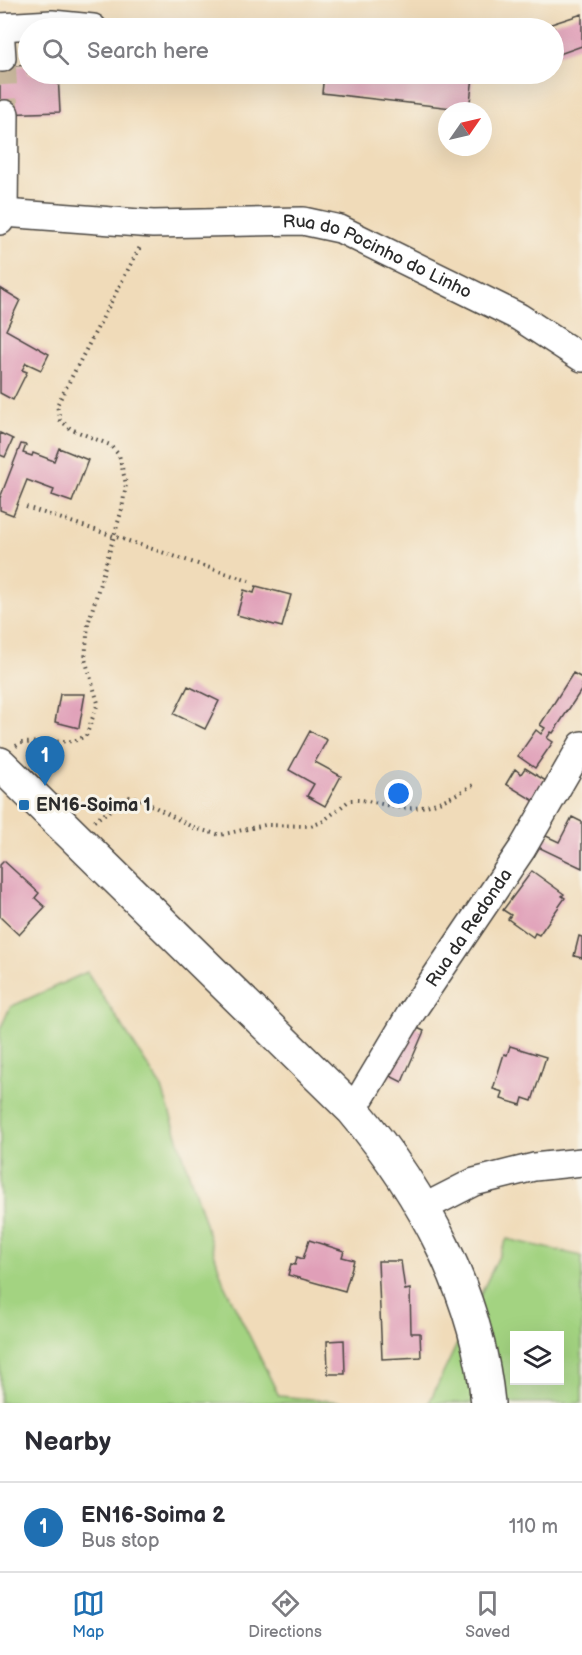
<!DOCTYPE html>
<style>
:root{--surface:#fff;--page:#f2f2f3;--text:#2b2b33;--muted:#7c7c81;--line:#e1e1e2;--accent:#1f6fb2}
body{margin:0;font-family:"Balsamiq Sans",sans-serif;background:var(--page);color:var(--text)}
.controls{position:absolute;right:18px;bottom:18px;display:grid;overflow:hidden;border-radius:0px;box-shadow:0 6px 24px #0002}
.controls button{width:54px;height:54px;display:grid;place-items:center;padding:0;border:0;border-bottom:2px solid var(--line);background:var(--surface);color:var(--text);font:30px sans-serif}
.compass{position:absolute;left:438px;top:102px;width:54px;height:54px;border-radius:50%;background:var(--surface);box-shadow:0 6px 24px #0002;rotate:56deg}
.you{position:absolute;left:399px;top:794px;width:21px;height:21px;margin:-15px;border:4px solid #fff;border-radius:50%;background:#1a73e8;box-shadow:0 0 0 9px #1a73e833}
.badge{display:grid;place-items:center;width:39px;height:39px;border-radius:50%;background:var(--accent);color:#fff;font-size:20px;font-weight:700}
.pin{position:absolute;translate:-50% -50px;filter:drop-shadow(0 2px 3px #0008)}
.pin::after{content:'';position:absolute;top:32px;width:21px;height:18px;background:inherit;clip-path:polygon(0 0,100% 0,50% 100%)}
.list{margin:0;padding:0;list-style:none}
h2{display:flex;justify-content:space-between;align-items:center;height:78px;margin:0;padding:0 24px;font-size:26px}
h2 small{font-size:20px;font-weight:400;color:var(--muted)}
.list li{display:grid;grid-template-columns:39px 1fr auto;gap:18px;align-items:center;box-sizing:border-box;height:90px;padding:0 24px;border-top:2px solid var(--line)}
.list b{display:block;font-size:22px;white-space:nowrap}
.list p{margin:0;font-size:20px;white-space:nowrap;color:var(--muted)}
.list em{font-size:20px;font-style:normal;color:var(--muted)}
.icon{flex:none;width:33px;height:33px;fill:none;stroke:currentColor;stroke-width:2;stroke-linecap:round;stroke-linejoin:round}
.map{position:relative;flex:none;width:582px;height:1403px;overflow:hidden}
.search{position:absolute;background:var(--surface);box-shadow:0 6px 24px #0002;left:18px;right:18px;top:18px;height:66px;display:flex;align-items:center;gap:15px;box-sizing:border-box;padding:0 21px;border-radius:33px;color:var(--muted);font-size:22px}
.sheet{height:168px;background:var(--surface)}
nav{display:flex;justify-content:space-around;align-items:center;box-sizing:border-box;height:84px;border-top:2px solid var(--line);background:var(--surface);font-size:16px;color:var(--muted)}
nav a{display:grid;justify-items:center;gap:3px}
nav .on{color:var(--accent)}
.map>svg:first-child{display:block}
</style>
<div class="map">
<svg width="582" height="1403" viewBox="0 0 582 1403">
<rect width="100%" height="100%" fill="#f7f3e8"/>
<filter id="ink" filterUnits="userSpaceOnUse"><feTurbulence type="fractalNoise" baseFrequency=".0167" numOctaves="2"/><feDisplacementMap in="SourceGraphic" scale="12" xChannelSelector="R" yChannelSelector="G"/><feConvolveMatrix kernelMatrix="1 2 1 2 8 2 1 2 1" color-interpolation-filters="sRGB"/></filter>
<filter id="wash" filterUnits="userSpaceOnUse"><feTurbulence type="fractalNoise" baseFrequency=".008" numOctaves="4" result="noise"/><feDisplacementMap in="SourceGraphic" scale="24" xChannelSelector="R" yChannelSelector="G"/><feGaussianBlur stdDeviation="1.35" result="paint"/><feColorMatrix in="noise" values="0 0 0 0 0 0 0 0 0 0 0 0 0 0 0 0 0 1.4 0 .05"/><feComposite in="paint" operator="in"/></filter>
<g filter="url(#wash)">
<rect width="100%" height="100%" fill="#f0dbb9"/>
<path fill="#a3d381" stroke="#677f56" stroke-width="1.5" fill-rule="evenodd" d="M 87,972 L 162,1088 L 224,1284 L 279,1396 L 355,1403 L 0,1403 L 0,1030 L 10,1007 Z
M 507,1239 L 582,1256 L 582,1403 L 429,1403 ZM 514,1336 L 560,1336 L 560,1380 L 514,1380 Z"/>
<g id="blocks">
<path fill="#e09fb8" d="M 582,14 L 582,46 L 554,56 L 554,28 L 539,28 Z
M 28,65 L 28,74 L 58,74 L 60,112 L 0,114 L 0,67 Z
M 324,74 L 441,74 L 473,77 L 469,110 L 322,93 Z
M 0,288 L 20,300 L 6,330 L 49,354 L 41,370 L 26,363 L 22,370 L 27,372 L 13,400 L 0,393 Z
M 0,433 L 13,439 L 5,457 L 0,455 Z
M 21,444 L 26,445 L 23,453 L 32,456 L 33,453 L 54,461 L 59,448 L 88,460 L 72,502 L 52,495 L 54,490 L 27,480 L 13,515 L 0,510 L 0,498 Z
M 256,586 L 291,595 L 282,627 L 237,615 L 244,590 L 254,593 Z
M 573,673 L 582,678 L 582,689 L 553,733 L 551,732 L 547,738 L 553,742 L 535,768 L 518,756 L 536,730 L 541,734 L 545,728 L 540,725 Z
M 188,686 L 219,701 L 205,729 L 174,714 Z
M 60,694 L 85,694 L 79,728 L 55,722 Z
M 310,731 L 327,740 L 315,762 L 341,776 L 325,806 L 307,796 L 314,784 L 289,770 Z
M 525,768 L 546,781 L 534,801 L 506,784 L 515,769 L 521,774 Z
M 572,817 L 582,822 L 582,868 L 538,847 L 544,835 L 559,842 Z
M 4,861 L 39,893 L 35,898 L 45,907 L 19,935 L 0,917 L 0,865 Z
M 532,871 L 564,894 L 562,896 L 565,898 L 539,935 L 535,933 L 533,937 L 508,919 L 511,915 L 503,910 Z
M 579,936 L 582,937 L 582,958 L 574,956 Z
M 408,1024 L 424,1031 L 402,1082 L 386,1074 Z
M 510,1046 L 546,1057 L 532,1101 L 523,1098 L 521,1105 L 501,1099 L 503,1092 L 493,1089 L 504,1054 L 507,1055 Z
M 309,1240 L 344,1251 L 342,1257 L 354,1260 L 345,1291 L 288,1275 L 291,1264 L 295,1265 L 297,1257 L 303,1259 Z
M 378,1261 L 401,1261 L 405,1290 L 410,1289 L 411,1333 L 420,1333 L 421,1357 L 382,1359 Z
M 344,1340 L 345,1374 L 328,1374 L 327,1341 Z"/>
</g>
</g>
<g filter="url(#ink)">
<use href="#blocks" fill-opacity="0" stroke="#494540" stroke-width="1.5"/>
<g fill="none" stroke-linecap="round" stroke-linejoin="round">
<path stroke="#c9b89d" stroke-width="27" stroke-dasharray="27 14" stroke-linecap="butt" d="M 2,58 L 5,114"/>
<defs>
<g id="minor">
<path d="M 0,27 L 52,24 L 93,28"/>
<path d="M 0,27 L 2,58"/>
<path id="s1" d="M 4,213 L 153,224 L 303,221 L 340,229 L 519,317 L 582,358"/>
<path d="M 0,221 L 4,213 L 5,114"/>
<path id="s2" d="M 353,1110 L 411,1013 L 522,849 L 582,745"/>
<path d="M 423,1208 L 474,1182 L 534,1167 L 582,1162"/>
</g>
<path id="major" d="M 0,764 L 353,1110 C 423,1193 477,1293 488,1403"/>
</defs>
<use href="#minor" stroke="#494540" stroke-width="30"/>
<use href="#major" stroke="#494540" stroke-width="36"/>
<path stroke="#494540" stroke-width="4" stroke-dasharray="1.5 4.5" stroke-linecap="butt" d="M 26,507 L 249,581
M 16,746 L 21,743 L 74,741 L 86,736 L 98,703 L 85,659 L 88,624 L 122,509 L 126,484 L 119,455 L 110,445 L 71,429 L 60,420 L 57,405 L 141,245
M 94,821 L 130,797 L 138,798 L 194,828 L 220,835 L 265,825 L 311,826 L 322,822 L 350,800 C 367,799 379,804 396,807 C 423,813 452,797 475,784"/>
<use href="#minor" stroke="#fff" stroke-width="27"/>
<use href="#major" stroke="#fff" stroke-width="33"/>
</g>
</g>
<rect fill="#1f6fb2" stroke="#f7f3e8" stroke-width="2" x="18" y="799" width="12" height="12" rx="3"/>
<g text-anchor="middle" stroke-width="6" stroke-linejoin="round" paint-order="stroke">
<g font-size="18" fill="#2b2b2b" stroke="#f7f3e8">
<text dy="6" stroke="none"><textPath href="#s1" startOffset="381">Rua do Pocinho do Linho</textPath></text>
<text dy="6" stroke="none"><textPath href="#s2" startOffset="216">Rua da Redonda</textPath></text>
</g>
<g font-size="18" font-weight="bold" fill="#2b2b2b" stroke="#f7f3e8" text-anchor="start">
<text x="36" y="811">EN16-Soima 1</text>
</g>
</g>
</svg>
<div class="controls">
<button><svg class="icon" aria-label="layers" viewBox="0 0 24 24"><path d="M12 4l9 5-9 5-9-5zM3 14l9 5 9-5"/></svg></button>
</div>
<svg class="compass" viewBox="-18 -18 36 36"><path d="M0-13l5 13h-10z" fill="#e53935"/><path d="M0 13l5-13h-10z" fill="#7c7c81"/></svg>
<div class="you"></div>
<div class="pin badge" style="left:45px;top:786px">1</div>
<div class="search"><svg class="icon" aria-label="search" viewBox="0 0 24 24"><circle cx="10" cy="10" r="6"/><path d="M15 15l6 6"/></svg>Search here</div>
</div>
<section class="sheet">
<h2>Nearby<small></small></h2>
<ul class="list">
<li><span class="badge">1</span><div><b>EN16-Soima 2</b><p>Bus stop</p></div><em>110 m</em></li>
</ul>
</section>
<nav>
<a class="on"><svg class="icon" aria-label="map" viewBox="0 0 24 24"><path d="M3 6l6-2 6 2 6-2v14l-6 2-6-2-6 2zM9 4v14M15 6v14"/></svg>Map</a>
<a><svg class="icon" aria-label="directions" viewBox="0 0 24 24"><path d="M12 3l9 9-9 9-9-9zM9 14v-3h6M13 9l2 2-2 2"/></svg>Directions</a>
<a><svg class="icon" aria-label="saved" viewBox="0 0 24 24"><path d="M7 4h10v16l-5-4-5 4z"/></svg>Saved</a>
</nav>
